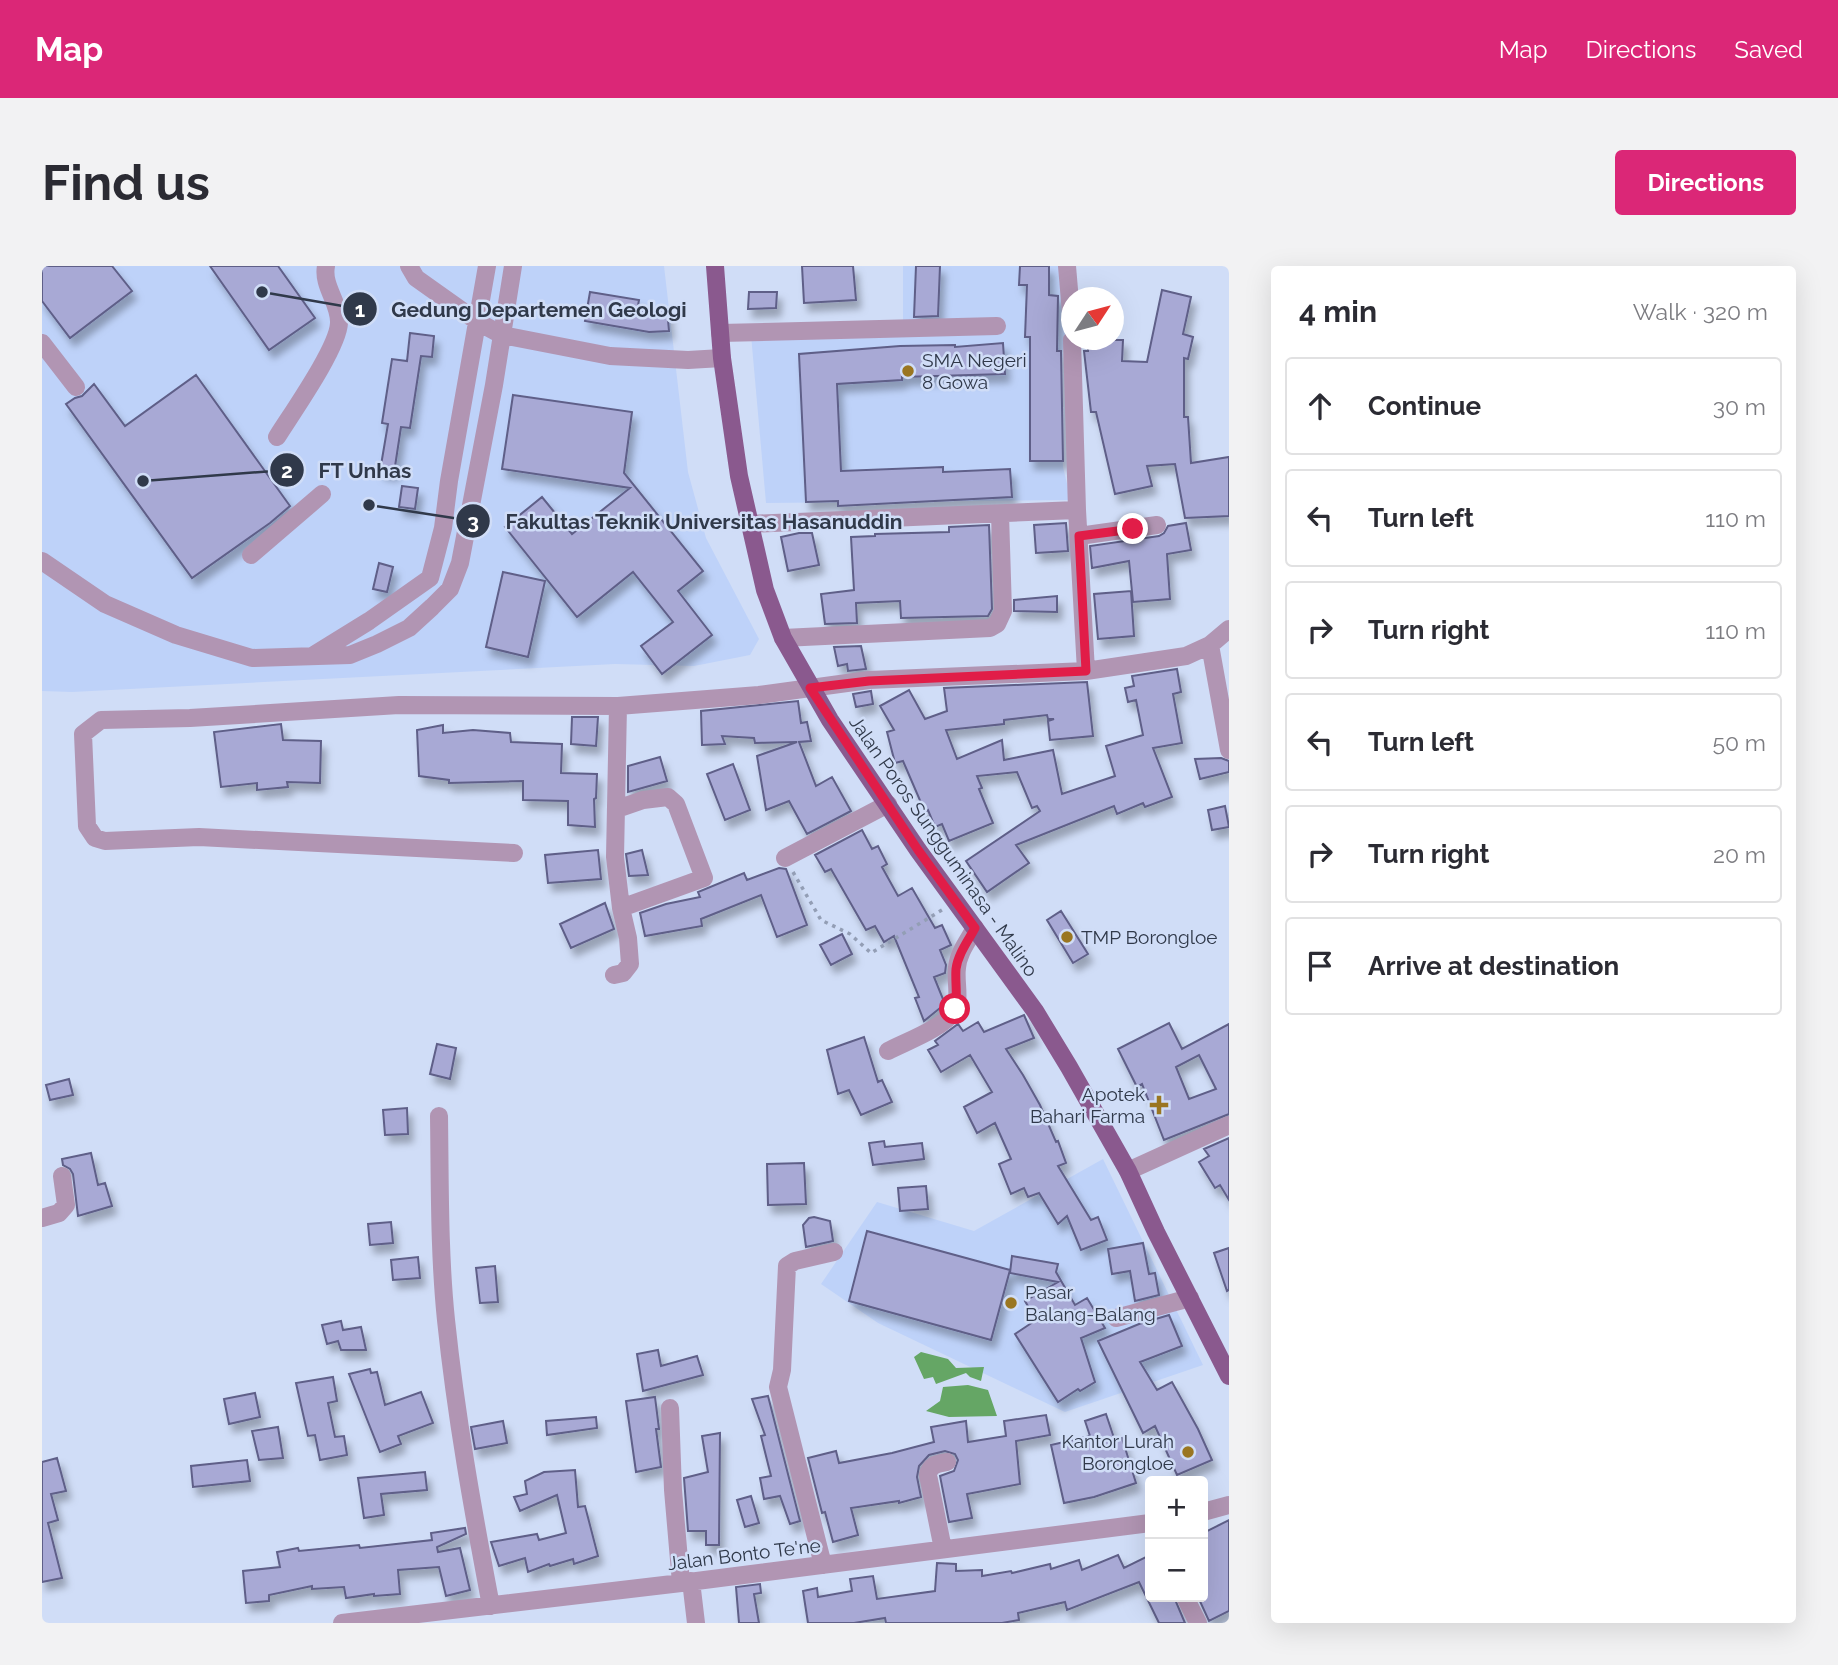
<!DOCTYPE html>
<meta charset="utf-8">
<style>
:root{--surface:#fff;--page:#f2f2f3;--text:#2b2b33;--muted:#7c7c81;--line:#e1e1e2;--accent:#db2777}
body{margin:0;font-family:Raleway,sans-serif;background:var(--page);color:var(--text)}
.controls{position:absolute;right:21px;bottom:21px;display:grid;overflow:hidden;border-radius:7px;box-shadow:0 7px 28px #0002}
.controls button{width:63px;height:63px;display:grid;place-items:center;padding:0;border:0;border-bottom:2px solid var(--line);background:var(--surface);color:var(--text);font:35px sans-serif}
.compass{position:absolute;left:1019px;top:21px;width:63px;height:63px;border-radius:50%;background:var(--surface);box-shadow:0 7px 28px #0002;rotate:54deg}
.stop{position:absolute;width:21px;height:21px;margin:-16px;border:5px solid #e11d48;border-radius:50%;background:#fff}
.stop.end{background:#e11d48;border-color:#fff;box-shadow:0 2px 7px #0008}
.list{margin:0;padding:0;list-style:none}
h2{display:flex;justify-content:space-between;align-items:center;height:91px;margin:0;padding:0 28px;font-size:30px}
h2 small{font-size:23px;font-weight:400;color:var(--muted)}
.list li{display:grid;grid-template-columns:46px 1fr auto;gap:21px;align-items:center;box-sizing:border-box;height:98px;margin:0 14px 14px;padding:0 14px;border:2px solid var(--line);border-radius:7px}
.list b{display:block;font-size:26px;white-space:nowrap}
.list em{font-size:23px;font-style:normal;color:var(--muted)}
.icon{flex:none;width:38px;height:38px;fill:none;stroke:currentColor;stroke-width:2;stroke-linecap:round;stroke-linejoin:round}
.map{position:relative;flex:none;width:1187px;height:1357px;overflow:hidden;border-radius:7px}
header{display:flex;align-items:center;gap:42px;box-sizing:border-box;height:98px;padding:0 35px;background:var(--accent);color:#fff}
header strong{font-size:33px}
nav{display:flex;gap:38px;margin-inline-start:auto;font-size:24px}
.intro{display:flex;align-items:center;justify-content:space-between;box-sizing:border-box;height:168px;padding:0 42px}
h1{margin:0;font-size:49px}
.button{padding:18px 32px;border-radius:7px;background:var(--accent);color:#fff;font-size:24px;font-weight:700}
main{display:flex;gap:42px;padding:0 42px}
aside{flex:1;background:var(--surface);border-radius:7px;box-shadow:0 7px 28px #0002}
.map>svg:first-child{display:block}
</style>
<header>
<strong>Map</strong>
<nav><a>Map</a><a>Directions</a><a>Saved</a></nav>
</header>
<div class="intro"><h1>Find us</h1><a class="button">Directions</a></div>
<main>
<div class="map">
<svg width="1187" height="1357" viewBox="0 0 1187 1357">
<defs>
<filter id="shadow"><feDropShadow dx="4.5" dy="8" stdDeviation="3.5" flood-color="#0004"/></filter>
</defs>
<rect width="100%" height="100%" fill="#d0ddf7"/>
<path fill="#bed2f9" d="M 0,0 L 622,0 L 646,206 L 664,272 L 717,373 L 708,389 L 652,400 L 573,398 L 30,426 L 0,425 Z
M 861,0 L 1023,0 L 1031,77 L 1021,83 L 1018,127 L 1021,201 L 1029,234 L 724,237 L 709,69 L 861,54 Z
M 1061,893 L 1161,1099 L 1023,1146 L 836,1057 L 779,1018 L 835,936 L 932,965 Z"/>
<path fill="#65a665" d="M 879,1086 L 906,1093 L 914,1102 L 942,1101 L 939,1115 L 928,1111 L 924,1107 L 894,1118 L 891,1111 L 882,1113 L 872,1091 Z
M 926,1119 L 946,1124 L 955,1150 L 907,1151 L 884,1145 L 898,1135 L 901,1121 Z"/>
<path fill="#a8a9d5" stroke="#5f5f88" stroke-width="2" fill-rule="evenodd" filter="url(#shadow)" d="M 0,0 L 70,0 L 90,25 L 28,72 L 0,35 Z
M 168,0 L 236,0 L 273,52 L 227,84 Z
M 760,0 L 811,0 L 814,34 L 762,37 Z
M 874,0 L 898,0 L 896,50 L 872,51 Z
M 978,0 L 1007,0 L 1007,29 L 1016,30 L 1015,85 L 1019,85 L 1021,195 L 988,195 L 988,71 L 983,71 L 985,19 L 977,19 Z
M 1120,24 L 1149,31 L 1141,68 L 1151,71 L 1146,93 L 1142,92 L 1142,151 L 1146,151 L 1149,197 L 1187,191 L 1187,250 L 1143,252 L 1133,198 L 1105,200 L 1110,220 L 1073,228 L 1054,146 L 1049,146 L 1042,85 L 1046,85 L 1046,74 L 1081,74 L 1080,95 L 1105,96 Z
M 548,26 L 597,34 L 595,45 L 625,43 L 627,65 L 607,66 L 543,55 Z
M 707,26 L 735,26 L 734,42 L 706,43 Z
M 368,67 L 392,70 L 390,91 L 379,90 L 368,162 L 359,161 L 352,207 L 338,205 L 346,158 L 340,157 L 350,93 L 365,95 Z
M 961,77 L 963,108 L 860,111 L 860,114 L 795,118 L 799,205 L 901,201 L 901,206 L 968,203 L 970,231 L 796,240 L 796,235 L 764,236 L 757,88 L 858,80 L 913,79 L 913,81 Z
M 154,109 L 248,240 L 228,257 L 150,312 L 24,138 L 33,132 L 40,130 L 52,118 L 83,160 Z
M 471,129 L 590,146 L 582,207 L 661,305 L 636,325 L 670,369 L 620,408 L 599,380 L 631,356 L 591,306 L 535,351 L 463,261 L 500,231 L 530,268 L 588,222 L 460,203 Z
M 360,220 L 376,222 L 373,243 L 357,241 Z
M 1024,257 L 1026,285 L 994,287 L 992,259 Z
M 1144,257 L 1149,284 L 1125,288 L 1128,333 L 1091,336 L 1087,295 L 1050,302 L 1048,280 L 1117,270 L 1122,267 L 1126,260 Z
M 947,259 L 950,343 L 946,350 L 859,352 L 858,335 L 814,337 L 815,357 L 783,358 L 779,328 L 812,324 L 809,271 L 833,270 L 833,268 L 907,266 L 907,261 Z
M 757,267 L 770,267 L 777,299 L 746,305 L 739,271 Z
M 337,297 L 351,301 L 345,326 L 331,323 Z
M 461,306 L 503,315 L 486,391 L 444,381 Z
M 1089,325 L 1092,370 L 1056,373 L 1052,328 Z
M 1015,330 L 1015,346 L 972,345 L 972,334 Z
M 819,380 L 824,403 L 806,405 L 805,398 L 796,400 L 792,381 Z
M 1135,403 L 1139,426 L 1131,428 L 1140,477 L 1111,482 L 1130,531 L 1103,541 L 1101,537 L 1075,548 L 1072,540 L 974,579 L 987,597 L 945,626 L 924,595 L 998,545 L 995,540 L 990,542 L 975,506 L 935,510 L 940,522 L 937,523 L 951,557 L 907,575 L 900,558 L 893,561 L 886,544 L 883,546 L 861,495 L 853,497 L 845,466 L 852,464 L 838,440 L 867,424 L 883,453 L 905,445 L 902,422 L 1045,416 L 1051,470 L 1008,474 L 1006,455 L 1012,453 L 1006,453 L 1005,449 L 962,454 L 962,458 L 904,464 L 915,493 L 960,474 L 962,494 L 1011,484 L 1020,528 L 1073,510 L 1064,480 L 1101,469 L 1094,434 L 1086,436 L 1083,422 L 1092,420 L 1090,410 Z
M 829,425 L 831,438 L 814,441 L 811,428 Z
M 756,435 L 759,457 L 765,456 L 769,475 L 757,476 L 774,520 L 790,511 L 809,545 L 765,568 L 747,535 L 724,544 L 715,490 L 755,476 L 713,477 L 712,472 L 680,470 L 683,478 L 660,479 L 659,445 Z
M 530,451 L 556,451 L 554,480 L 529,478 Z
M 239,458 L 241,474 L 279,475 L 278,517 L 245,516 L 246,521 L 215,524 L 215,517 L 179,521 L 172,466 Z
M 401,459 L 401,467 L 431,464 L 468,467 L 469,476 L 520,478 L 519,507 L 555,508 L 554,532 L 552,533 L 553,561 L 526,559 L 526,535 L 481,534 L 481,515 L 407,517 L 407,514 L 377,510 L 375,464 Z
M 618,491 L 625,515 L 586,526 L 586,500 Z
M 1179,492 L 1187,495 L 1187,506 L 1158,513 L 1153,493 Z
M 691,498 L 708,544 L 683,554 L 665,508 Z
M 1183,540 L 1187,561 L 1170,564 L 1166,544 Z
M 820,564 L 830,583 L 836,580 L 845,598 L 840,601 L 856,630 L 870,622 L 893,662 L 900,659 L 909,679 L 898,684 L 904,699 L 903,707 L 892,711 L 903,738 L 882,755 L 873,732 L 877,731 L 852,670 L 842,676 L 833,660 L 824,664 L 789,603 L 783,606 L 773,589 Z
M 556,584 L 559,613 L 506,617 L 503,589 Z
M 600,584 L 606,609 L 587,610 L 584,588 Z
M 737,602 L 744,603 L 765,659 L 735,671 L 719,629 L 659,653 L 660,660 L 603,670 L 598,647 L 624,638 L 658,631 L 656,626 L 702,607 L 705,614 Z
M 563,637 L 572,663 L 529,682 L 518,658 Z
M 1019,645 L 1046,688 L 1031,697 L 1005,654 Z
M 800,668 L 810,688 L 789,699 L 778,679 Z
M 982,749 L 992,772 L 964,783 L 981,809 L 998,839 L 1014,876 L 1016,875 L 1024,897 L 1016,900 L 1049,954 L 1056,951 L 1065,974 L 1039,984 L 1025,950 L 1016,958 L 997,927 L 986,931 L 982,922 L 969,928 L 957,898 L 969,893 L 953,857 L 935,867 L 922,841 L 950,826 L 928,789 L 899,806 L 886,784 L 896,779 L 893,775 L 916,758 L 921,765 L 936,756 L 942,766 Z
M 1127,757 L 1140,783 L 1187,758 L 1187,848 L 1122,874 L 1100,818 L 1095,821 L 1076,783 ZM 1157,789 L 1174,823 L 1147,833 L 1134,801 Z
M 822,771 L 836,816 L 840,814 L 850,836 L 819,849 L 807,824 L 796,828 L 785,784 Z
M 395,778 L 414,782 L 408,813 L 388,808 Z
M 27,813 L 31,829 L 8,834 L 4,819 Z
M 365,842 L 366,868 L 343,869 L 341,844 Z
M 1187,872 L 1187,934 L 1178,919 L 1173,922 L 1157,896 L 1167,890 L 1162,883 Z
M 842,875 L 843,881 L 880,877 L 882,893 L 831,899 L 827,877 Z
M 49,887 L 56,919 L 63,917 L 70,940 L 36,950 L 31,908 L 28,903 L 21,899 L 20,893 Z
M 762,897 L 764,938 L 726,939 L 725,898 Z
M 884,920 L 886,943 L 858,945 L 856,922 Z
M 772,951 L 788,955 L 791,975 L 764,981 L 761,959 L 767,952 Z
M 349,956 L 351,977 L 328,979 L 326,958 Z
M 825,965 L 968,1004 L 949,1074 L 807,1035 Z
M 1101,977 L 1107,1008 L 1113,1007 L 1117,1029 L 1093,1035 L 1088,1005 L 1070,1008 L 1066,983 Z
M 1187,982 L 1187,1024 L 1185,1025 L 1172,987 Z
M 970,990 L 1016,998 L 1014,1006 L 1033,1039 L 1045,1032 L 1063,1062 L 1039,1072 L 1053,1116 L 1038,1125 L 1036,1123 L 1016,1136 L 973,1068 L 994,1054 L 983,1035 L 1016,1016 L 968,1007 Z
M 376,991 L 378,1012 L 351,1014 L 349,994 Z
M 453,1000 L 456,1036 L 438,1037 L 434,1002 Z
M 1127,1049 L 1140,1080 L 1098,1096 L 1115,1124 L 1130,1116 L 1156,1163 L 1170,1194 L 1135,1209 L 1113,1160 L 1101,1167 L 1056,1075 L 1097,1058 Z
M 299,1055 L 301,1064 L 319,1061 L 324,1084 L 299,1084 L 296,1075 L 285,1078 L 280,1059 Z
M 616,1084 L 619,1100 L 655,1090 L 661,1109 L 601,1125 L 595,1088 Z
M 328,1103 L 329,1107 L 335,1106 L 343,1139 L 379,1126 L 391,1157 L 356,1170 L 359,1178 L 338,1186 L 307,1108 Z
M 291,1111 L 295,1135 L 286,1137 L 293,1171 L 302,1170 L 305,1189 L 278,1194 L 273,1169 L 266,1170 L 254,1117 Z
M 213,1127 L 218,1151 L 187,1158 L 182,1133 Z
M 726,1130 L 758,1255 L 748,1258 L 738,1230 L 722,1233 L 718,1212 L 729,1210 L 719,1170 L 723,1169 L 710,1133 Z
M 613,1131 L 617,1163 L 614,1163 L 619,1201 L 594,1206 L 584,1135 Z
M 1064,1148 L 1073,1175 L 1080,1172 L 1094,1217 L 1052,1231 L 1022,1237 L 1009,1179 L 1048,1170 L 1043,1155 Z
M 1004,1149 L 1008,1169 L 974,1175 L 978,1218 L 925,1228 L 930,1252 L 907,1256 L 898,1210 L 912,1205 L 916,1194 L 913,1188 L 903,1185 L 887,1189 L 877,1200 L 875,1211 L 879,1231 L 857,1237 L 857,1235 L 809,1242 L 816,1269 L 791,1276 L 783,1246 L 780,1247 L 766,1192 L 794,1185 L 797,1197 L 850,1187 L 892,1176 L 889,1161 L 924,1155 L 926,1176 L 964,1170 L 962,1155 Z
M 554,1151 L 555,1162 L 505,1169 L 504,1155 Z
M 461,1155 L 465,1177 L 433,1183 L 429,1161 Z
M 236,1161 L 241,1192 L 217,1194 L 210,1165 Z
M 678,1167 L 677,1279 L 664,1279 L 664,1265 L 646,1265 L 642,1212 L 666,1206 L 660,1170 Z
M 15,1192 L 24,1225 L 9,1228 L 16,1254 L 6,1257 L 20,1312 L 0,1316 L 0,1196 Z
M 205,1194 L 208,1215 L 151,1221 L 149,1200 Z
M 533,1204 L 536,1241 L 543,1240 L 556,1290 L 532,1298 L 531,1293 L 508,1300 L 507,1298 L 486,1306 L 483,1292 L 457,1300 L 449,1276 L 495,1268 L 497,1274 L 524,1267 L 515,1229 L 478,1245 L 472,1231 L 485,1228 L 483,1215 L 502,1206 Z
M 383,1206 L 385,1224 L 339,1228 L 342,1249 L 322,1252 L 316,1212 Z
M 709,1230 L 717,1257 L 703,1261 L 695,1234 Z
M 1187,1254 L 1187,1345 L 1167,1355 L 1156,1331 L 1161,1331 L 1161,1267 Z
M 423,1262 L 424,1268 L 395,1281 L 396,1286 L 418,1282 L 428,1324 L 404,1330 L 397,1301 L 356,1304 L 358,1328 L 332,1330 L 332,1328 L 304,1332 L 302,1321 L 270,1323 L 270,1320 L 227,1329 L 227,1335 L 204,1337 L 201,1305 L 238,1301 L 235,1286 L 256,1282 L 257,1285 L 317,1279 L 318,1282 L 390,1274 L 389,1267 Z
M 1076,1289 L 1082,1302 L 1108,1289 L 1108,1331 L 1132,1331 L 1143,1357 L 1117,1357 L 1097,1316 L 1025,1344 L 1023,1336 L 976,1347 L 977,1354 L 960,1357 L 844,1357 L 843,1352 L 812,1357 L 766,1357 L 761,1325 L 775,1322 L 776,1331 L 810,1325 L 808,1313 L 831,1310 L 835,1333 L 893,1325 L 895,1297 L 914,1298 L 914,1305 L 940,1304 L 940,1310 L 969,1305 L 970,1307 L 1008,1298 L 1009,1303 L 1037,1294 L 1040,1304 Z
M 718,1318 L 719,1327 L 712,1328 L 717,1357 L 697,1357 L 694,1321 Z"/>
<g fill="none" stroke-linecap="round" stroke-linejoin="round">
<path stroke="#939eb5" stroke-width="3.5" stroke-dasharray="3.5 5" stroke-linecap="butt" d="M 751,606 L 779,654 L 808,668 L 829,687 L 900,644"/>
<path stroke="#b195b3" stroke-width="18" d="M 367,0 L 374,12 L 436,56 L 460,69 L 568,90 L 646,94 L 680,92
M 1025,0 L 1030,59
M 678,67 L 955,60
M 1030,74 L 1035,244 L 1044,405
M 0,77 L 34,121
M 235,171 C 250,147 296,82 297,57 C 298,37 280,20 284,0
M 707,258 L 1035,244
M 1037,270 L 1115,259
M 209,289 L 280,228
M 0,295 L 63,338 L 134,369 L 210,392 L 308,389 L 335,378 L 367,362 L 390,341 L 408,323 L 418,297 L 452,119 L 471,0
M 741,372 L 948,362 L 955,358 L 961,345 L 958,248
M 1168,379 L 1187,484
M 272,389 L 327,355 L 388,312 L 401,262 L 407,215 L 445,0
M 575,543 L 601,534 L 626,531 L 634,538 L 662,612 L 579,642
M 472,587 L 157,571 L 63,575 L 53,572 L 45,560 L 41,468 L 59,454 L 148,452 L 357,439 L 576,440 L 717,429 L 827,414 L 1044,405 L 1144,390 L 1168,379 L 1187,363
M 743,592 L 846,538
M 572,709 L 581,707 L 588,698 L 586,672 L 579,642 L 573,591 L 576,440
M 846,785 C 863,776 902,762 912,745 C 919,732 913,716 915,702 C 916,687 926,675 933,662
M 397,850 C 398,918 397,986 404,1054 C 414,1150 431,1245 449,1340
M 1086,905 L 1187,859
M 0,952 L 17,947 L 24,939 L 20,910
M 1074,1052 L 1148,1032
M 628,1142 L 631,1224 L 639,1317
M 1161,1246 L 1187,1239
M 901,1283 L 886,1209 C 888,1198 896,1198 905,1196
M 781,1299 L 736,1121 L 740,1104 L 745,1000 L 753,995 L 792,986
M 649,1315 L 654,1357
M 1143,1331 L 1156,1357
M 300,1357 L 639,1317 L 1108,1257"/>
<path stroke="#8a598e" stroke-width="18" d="M 673,0 L 680,92 L 697,210 L 723,324 L 741,372 L 788,454 L 876,584 L 993,745 L 1027,801 L 1086,905 L 1114,966 L 1187,1110"/>
</g>
<g fill="none" stroke-linecap="round" stroke-linejoin="round">
<path stroke="#e11d48" stroke-width="9" d="M 913,743 C 916,730 913,717 914,703 C 916,688 926,675 933,662 L 876,584 L 768,422 L 827,415 L 1044,405 L 1037,270 L 1091,263"/>
</g>
<g fill="#9a7621" stroke="#d0ddf7" stroke-width="2.5">
<circle cx="866" cy="105" r="7"/>
<circle cx="1025" cy="671" r="7"/>
<path d="M1113.5 828.5h7v7h7v7h-7v7h-7v-7h-7v-7h7z"/>
<circle cx="969" cy="1037" r="7"/>
<circle cx="1146" cy="1186" r="7"/>
</g>
<g text-anchor="middle" stroke-width="5" stroke-linejoin="round" paint-order="stroke">
<g font-size="19" fill="#30394a" stroke="#d0ddf7" text-anchor="start">
<text x="880" y="101">SMA Negeri<tspan x="880" dy="22">8 Gowa</tspan></text>
<text x="1039" y="678">TMP Borongloe</text>
<text x="1103" y="835" text-anchor="end">Apotek<tspan x="1103" dy="22">Bahari Farma</tspan></text>
<text x="983" y="1033">Pasar<tspan x="983" dy="22">Balang-Balang</tspan></text>
<text x="1132" y="1182" text-anchor="end">Kantor Lurah<tspan x="1132" dy="22">Borongloe</tspan></text>
</g>
<g font-size="19" fill="#30394a" stroke="#d0ddf7">
<text transform="translate(902 580) rotate(55)" y="7">Jalan Poros Sungguminasa - Malino</text>
<text transform="translate(702 1288) rotate(-7)" y="7">Jalan Bonto Te'ne</text>
</g>
</g>
<path fill="none" stroke="#30394a" stroke-width="2.5" d="M220 26L318 43M101 215L245 204M327 239L431 255"/>
<g fill="#30394a" stroke="#d0ddf7" stroke-width="2.5">
<circle cx="220" cy="26" r="7"/>
<circle cx="101" cy="215" r="7"/>
<circle cx="327" cy="239" r="7"/>
<circle cx="318" cy="43" r="18"/>
<circle cx="245" cy="204" r="18"/>
<circle cx="431" cy="255" r="18"/>
</g>
<g font-size="21" text-anchor="middle" font-weight="bold" fill="#fff">
<text x="318" y="51">1</text>
<text x="245" y="212">2</text>
<text x="431" y="263">3</text>
</g>
<g font-size="21" text-anchor="middle" font-weight="bold" fill="#30394a" stroke="#d0ddf7" stroke-width="5" stroke-linejoin="round" paint-order="stroke">
<text x="497" y="51">Gedung Departemen Geologi</text>
<text x="323" y="212">FT Unhas</text>
<text x="662" y="263">Fakultas Teknik Universitas Hasanuddin</text>
</g>
</svg>
<div class="controls">
<button>+</button>
<button>−</button>
</div>
<svg class="compass" viewBox="-18 -18 36 36"><path d="M0-13l5 13h-10z" fill="#e53935"/><path d="M0 13l5-13h-10z" fill="#7c7c81"/></svg>
<div class="stop" style="left:913px;top:743px"></div>
<div class="stop end" style="left:1091px;top:263px"></div>
</div>
<aside>
<h2>4 min<small>Walk · 320 m</small></h2>
<ul class="list">
<li><svg class="icon" aria-label="ahead" viewBox="0 0 24 24"><path d="M12 20V5M6 11l6-6 6 6"/></svg><div><b>Continue</b></div><em>30 m</em></li>
<li><svg class="icon" aria-label="left" viewBox="0 0 24 24"><path d="M17 20v-9H6M10 6l-5 5 5 5"/></svg><div><b>Turn left</b></div><em>110 m</em></li>
<li><svg class="icon" aria-label="right" viewBox="0 0 24 24"><path d="M7 20v-9h11M14 6l5 5-5 5"/></svg><div><b>Turn right</b></div><em>110 m</em></li>
<li><svg class="icon" aria-label="left" viewBox="0 0 24 24"><path d="M17 20v-9H6M10 6l-5 5 5 5"/></svg><div><b>Turn left</b></div><em>50 m</em></li>
<li><svg class="icon" aria-label="right" viewBox="0 0 24 24"><path d="M7 20v-9h11M14 6l5 5-5 5"/></svg><div><b>Turn right</b></div><em>20 m</em></li>
<li><svg class="icon" aria-label="arrive" viewBox="0 0 24 24"><path d="M6 21V4h12l-3 4 3 4H6"/></svg><div><b>Arrive at destination</b></div></li>
</ul>
</aside>
</main>
